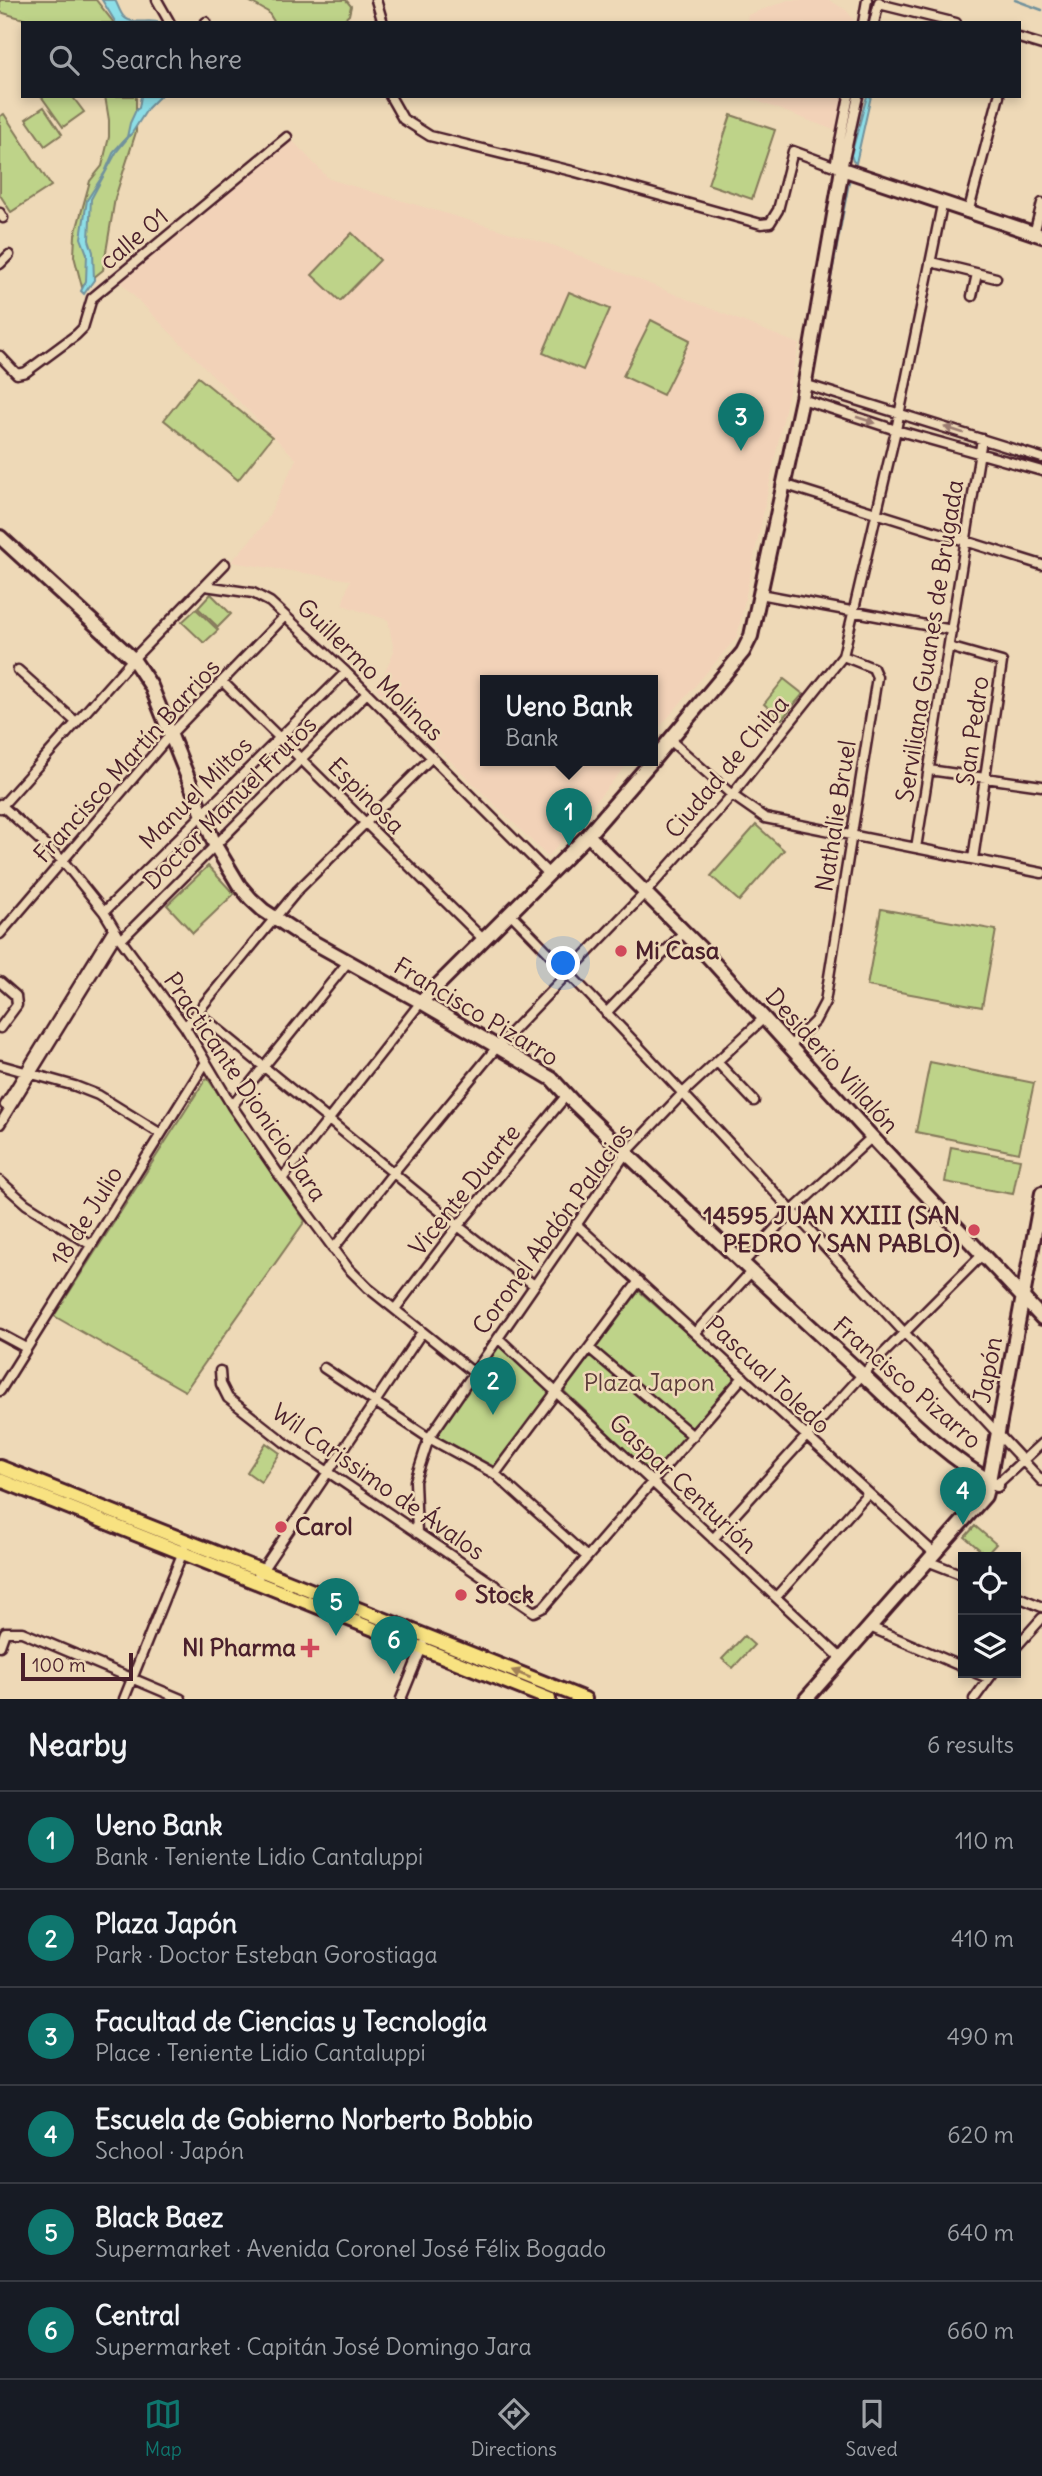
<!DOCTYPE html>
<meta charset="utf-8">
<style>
:root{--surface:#171b24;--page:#242831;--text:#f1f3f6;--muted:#9ea1a6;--line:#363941;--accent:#0f766e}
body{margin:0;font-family:Delius,sans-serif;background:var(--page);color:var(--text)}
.controls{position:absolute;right:21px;bottom:21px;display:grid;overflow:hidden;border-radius:0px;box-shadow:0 4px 10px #0003}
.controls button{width:63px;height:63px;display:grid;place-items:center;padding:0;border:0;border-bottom:2px solid var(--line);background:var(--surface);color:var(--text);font:35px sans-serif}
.scale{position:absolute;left:21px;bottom:18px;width:112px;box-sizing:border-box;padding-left:7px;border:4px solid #4a1f2b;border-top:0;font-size:19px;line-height:24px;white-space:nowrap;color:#4a1f2b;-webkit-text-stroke:5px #eed9b7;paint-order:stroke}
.you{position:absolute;left:564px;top:964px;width:24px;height:24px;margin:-18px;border:5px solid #fff;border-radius:50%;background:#1a73e8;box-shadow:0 0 0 10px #1a73e833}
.badge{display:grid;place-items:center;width:46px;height:46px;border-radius:50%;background:var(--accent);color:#fff;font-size:23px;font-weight:700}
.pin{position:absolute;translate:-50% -58px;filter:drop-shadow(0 2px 4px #0008)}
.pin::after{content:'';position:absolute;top:37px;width:24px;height:21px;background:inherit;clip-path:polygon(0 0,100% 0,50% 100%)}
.popup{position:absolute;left:480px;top:675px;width:178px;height:91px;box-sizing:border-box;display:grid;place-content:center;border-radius:0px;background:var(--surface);filter:drop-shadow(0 2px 5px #0005);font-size:23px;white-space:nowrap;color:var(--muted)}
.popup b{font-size:26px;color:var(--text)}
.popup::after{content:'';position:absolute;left:50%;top:100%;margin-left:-14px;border:14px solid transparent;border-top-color:var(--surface)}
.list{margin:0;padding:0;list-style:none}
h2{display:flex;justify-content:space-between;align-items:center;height:91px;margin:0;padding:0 28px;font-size:30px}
h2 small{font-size:23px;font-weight:400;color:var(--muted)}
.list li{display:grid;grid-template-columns:46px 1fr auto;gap:21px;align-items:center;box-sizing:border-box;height:98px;padding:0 28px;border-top:2px solid var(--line)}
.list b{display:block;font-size:26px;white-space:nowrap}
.list p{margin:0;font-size:23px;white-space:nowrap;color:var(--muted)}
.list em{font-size:23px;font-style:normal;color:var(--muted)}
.icon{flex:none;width:38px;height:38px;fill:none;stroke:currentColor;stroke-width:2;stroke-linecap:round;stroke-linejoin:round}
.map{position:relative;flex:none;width:1042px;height:1699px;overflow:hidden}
.search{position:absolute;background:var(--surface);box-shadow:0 4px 10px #0003;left:21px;right:21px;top:21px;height:77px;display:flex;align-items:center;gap:18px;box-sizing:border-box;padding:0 24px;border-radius:0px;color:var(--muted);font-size:26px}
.sheet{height:679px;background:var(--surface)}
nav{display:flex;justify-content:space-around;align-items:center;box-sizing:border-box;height:98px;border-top:2px solid var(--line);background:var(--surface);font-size:19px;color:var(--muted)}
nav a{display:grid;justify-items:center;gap:4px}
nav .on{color:var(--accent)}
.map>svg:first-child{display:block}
</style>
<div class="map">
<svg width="1042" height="1699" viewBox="0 0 1042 1699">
<rect width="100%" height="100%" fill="#eed9b7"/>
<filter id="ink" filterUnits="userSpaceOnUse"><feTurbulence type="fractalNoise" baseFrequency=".0143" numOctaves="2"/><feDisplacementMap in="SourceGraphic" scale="14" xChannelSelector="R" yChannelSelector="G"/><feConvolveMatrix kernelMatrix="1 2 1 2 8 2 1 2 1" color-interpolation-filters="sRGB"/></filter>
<g filter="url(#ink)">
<path fill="#f2d2b8" d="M 788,0 L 829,0 L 846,10 L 856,23 L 746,23 L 748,15 Z
M 744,96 L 847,96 L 839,132 Z
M 290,138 L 329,179 L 555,246 L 799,344 L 737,637 L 653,735 L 653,680 L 485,680 L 485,760 L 631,760 L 548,857 L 377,689 L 394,651 L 388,620 L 342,605 L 350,580 L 231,562 L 266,522 L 296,459 L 118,280 Z"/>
<path fill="#bed389" stroke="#84795a" stroke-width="2" d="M 0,0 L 96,0 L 114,23 L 37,23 L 0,12 Z
M 247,0 L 346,0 L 351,6 L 349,15 L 341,22 L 275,23 L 268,12 Z
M 41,96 L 72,96 L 84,112 L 63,127 Z
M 105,96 L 136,96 L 136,132 L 115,198 L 103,270 L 82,287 L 74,256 L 75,235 L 90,181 L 102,166 L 109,137 L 109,120 Z
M 44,107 L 62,134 L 45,146 L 26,119 Z
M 4,114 L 51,186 L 11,212 L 0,195 L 0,116 Z
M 731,115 L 775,130 L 752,199 L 708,184 Z
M 352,233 L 380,260 L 340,301 L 312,275 Z
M 569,292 L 610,309 L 583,370 L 543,353 Z
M 651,320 L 690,340 L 663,395 L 623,376 Z
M 198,377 L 272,437 L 238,480 L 164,420 Z
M 211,594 L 231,614 L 218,627 L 198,608 Z
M 196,609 L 218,630 L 204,643 L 182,622 Z
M 784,679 L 803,694 L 782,719 L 764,704 Z
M 756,825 L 784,850 L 739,901 L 711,876 Z
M 208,866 L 234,894 L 193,933 L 167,905 Z
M 881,909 L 996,930 L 982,1007 L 867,986 Z
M 930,1062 L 1034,1083 L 1019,1153 L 916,1132 Z
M 208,1079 L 305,1221 L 185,1391 L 54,1316 L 205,1080 Z
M 951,1147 L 1020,1159 L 1013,1194 L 945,1182 Z
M 639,1291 L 736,1377 L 653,1476 L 564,1391 Z
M 498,1345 L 551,1393 L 494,1467 L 437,1436 Z
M 266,1443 L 280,1453 L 261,1482 L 247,1472 Z
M 975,1526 L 996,1544 L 986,1555 L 965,1537 Z
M 744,1636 L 754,1645 L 733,1668 L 722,1659 Z"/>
<path fill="#8ddee7" stroke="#72929c" stroke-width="2" d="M 102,0 L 115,0 C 118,5 120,13 124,17 C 134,26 150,18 160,23 L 116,23 Z
M 141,96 L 160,96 L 148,108 L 132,133 L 117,151 L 91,199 L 89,240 L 93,252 L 94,280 L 84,294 L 81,291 L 86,281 L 87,254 L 81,238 L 87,200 L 105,172 L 114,151 L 127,137 L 130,123 L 136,110 L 139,108 Z
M 867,96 L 871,96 L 856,163 L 853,161 L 851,155 Z"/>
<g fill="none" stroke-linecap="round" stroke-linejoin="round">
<path stroke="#72929c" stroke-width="2.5" d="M 1015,0 L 1042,10
M 120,145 L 129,135
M 819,341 L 850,176"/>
<defs>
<path id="street" d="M 157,0 L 170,23
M 376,0 L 383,23
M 879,4 L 956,23
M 205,23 L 206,22
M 863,23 L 867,0
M 874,23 L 879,2
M 1019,38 L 1042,45
M 390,96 L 403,119 L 430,136 L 572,171 L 761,224 L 770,223 L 778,210 L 793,151 L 842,169 L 858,96
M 835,166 L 849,96
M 0,213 L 3,218
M 968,213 L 999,96
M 1034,234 L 1042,203
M 931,262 L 996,278
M 0,264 L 9,255
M 972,296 L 977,274
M 0,356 L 17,374 L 26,372 L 76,335 L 83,328 L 92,298 L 287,137
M 804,384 L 1042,458
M 802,399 L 896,430 L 1042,471
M 783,484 L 1042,565
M 205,586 L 253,593 L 270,602 L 346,672 L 549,874
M 760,594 L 952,630
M 949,647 L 1002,662 L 973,859
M 18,670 L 76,722
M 222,681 L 483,939
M 670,740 L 732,795 L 765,818 L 1042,873
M 929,770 L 1042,786
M 0,804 L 63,861 L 104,912 L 121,940 L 185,1027 L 232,1106 L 282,1179 L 348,1268 L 368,1288 L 474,1373
M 0,808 L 133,659 L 225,564
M 916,848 L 982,439
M 104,912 L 346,672
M 510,913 C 692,1098 865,1292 1042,1481
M 0,934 L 171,734 L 285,616
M 121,940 L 367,693
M 0,982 L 16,996 L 17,1005 L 0,1028
M 197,1012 L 458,1226 L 534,1285
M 606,1013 L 684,932
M 185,1027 L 298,890 L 432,757
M 790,1046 L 815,1021 L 825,1002 L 877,677 L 873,668 L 843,656
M 717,1062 L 754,1101
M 0,1065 L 75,1086 L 98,1095 L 161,1134
M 5,1105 L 113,929
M 232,1106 L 348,962
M 0,1124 L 117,934
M 282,1179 L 421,1002
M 0,1181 L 26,1204 L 91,1245
M 576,1224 L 934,1553
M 333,1249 L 393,1173 L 497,1047 L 645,893 L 732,795 L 843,656 L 896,430 L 942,205
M 742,1264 L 792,1211 L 872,1137
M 395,1309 L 458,1226 L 566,1096
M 695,1333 L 751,1272
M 0,1334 L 26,1348
M 498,1338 L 842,1659
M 589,1348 L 693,1436
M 324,1368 L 429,1438 L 495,1474 L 587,1557
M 220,1371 L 221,1384 L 228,1398 L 284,1442 L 534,1612 L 544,1607 L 743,1377
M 0,1391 L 206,1062
M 495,1474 L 639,1281
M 995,1486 L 1042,1443
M 417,1533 L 415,1481 L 429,1438 L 626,1153 L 683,1093 L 765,1017
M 713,1539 L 863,1374 L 982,1255
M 927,1561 L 963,1575
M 255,1581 L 422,1332
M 1016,1596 L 1042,1607
M 776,1597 L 868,1493
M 870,1627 L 963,1667
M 0,1646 L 5,1632 L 22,1632 L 181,1699
M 1016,1647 L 1042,1618
M 976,1673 L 988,1678
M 124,1699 L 184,1549
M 401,1699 L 423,1645
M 974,1699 L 993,1673"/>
<path id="secondary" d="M 0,537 L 133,659 L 151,686 L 215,845 L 239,885 L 251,899 L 263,910 L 304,937 L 421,1002 L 552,1079 L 573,1102 C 664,1190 756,1276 849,1362 C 895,1404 941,1455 997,1485
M 653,760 L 743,652 L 751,636 L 802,399 L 842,169 L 1042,236
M 588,835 L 703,951 L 872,1137 L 1042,1318
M 421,1002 L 588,835 L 653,760
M 806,1699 L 985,1496 L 989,1481 L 1042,1193"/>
<path id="primary" d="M 0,1467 L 585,1699
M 0,1480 L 549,1699"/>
</defs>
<use href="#street" stroke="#4a1f2b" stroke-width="13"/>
<use href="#secondary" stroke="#4a1f2b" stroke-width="18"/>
<use href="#primary" stroke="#4a1f2b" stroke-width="18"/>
<use href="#street" stroke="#eed9b7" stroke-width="8"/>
<use href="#secondary" stroke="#eed9b7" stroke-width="12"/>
<use href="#primary" stroke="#f8e281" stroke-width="12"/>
</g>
<defs><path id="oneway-solid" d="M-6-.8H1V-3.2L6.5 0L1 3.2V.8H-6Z" transform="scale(1.75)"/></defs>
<g fill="#9c7c71">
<use href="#oneway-solid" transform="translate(866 420) rotate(18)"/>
<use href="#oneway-solid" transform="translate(954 430) rotate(-162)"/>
</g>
<use fill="#a18056" href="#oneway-solid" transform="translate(521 1674) rotate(-158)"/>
</g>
<g fill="#d1495b" stroke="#eed9b7" stroke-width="2.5">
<circle cx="621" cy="951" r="7"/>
<circle cx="974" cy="1230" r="7"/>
<circle cx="281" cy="1527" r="7"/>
<circle cx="461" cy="1595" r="7"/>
<path d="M306.5 1637.5h7v7h7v7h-7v7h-7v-7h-7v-7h7z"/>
</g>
<g text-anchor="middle" stroke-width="5" stroke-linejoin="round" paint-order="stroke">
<g font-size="24" fill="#4a1f2b" stroke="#eed9b7">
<text transform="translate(134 239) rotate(-40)" y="8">calle 01</text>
<text transform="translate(930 641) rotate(-81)" y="8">Serviliana Guanes de Brugada</text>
<text transform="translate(370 670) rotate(44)" y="8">Guillermo Molinas</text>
<text transform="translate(973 731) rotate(-82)" y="8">San Pedro</text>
<text transform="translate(127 761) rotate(-48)" y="8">Francisco Martín Barrios</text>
<text transform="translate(727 767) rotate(-50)" y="8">Ciudad de Chiba</text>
<text transform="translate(196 793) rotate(-45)" y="8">Manuel Miltos</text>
<text transform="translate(366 796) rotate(45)" y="8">Espinosa</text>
<text transform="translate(230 803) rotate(-45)" y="8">Doctor Manuel Frutos</text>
<text transform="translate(836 816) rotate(-81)" y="8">Nathalie Bruel</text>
<text transform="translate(476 1012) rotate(31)" y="8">Francisco Pizarro</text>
<text transform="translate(832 1061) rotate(48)" y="8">Desiderio Villalón</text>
<text transform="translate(245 1087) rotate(56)" y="8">Practicante Dionicio Jara</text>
<text transform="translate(465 1190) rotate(-51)" y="8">Vicente Duarte</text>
<text transform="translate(87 1216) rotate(-58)" y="8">18 de Julio</text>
<text transform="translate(553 1229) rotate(-54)" y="8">Coronel Abdón Palacios</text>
<text transform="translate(988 1370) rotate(-79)" y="8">Japón</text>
<text transform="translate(768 1375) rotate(43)" y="8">Pascual Toledo</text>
<text transform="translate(907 1383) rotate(41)" y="8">Francisco Pizarro</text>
<text transform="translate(378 1482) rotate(35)" y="8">Wil Carissimo de Ávalos</text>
<text transform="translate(683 1484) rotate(43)" y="8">Gaspar Centurión</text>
</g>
<g font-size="24" font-weight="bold" fill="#4a1f2b" stroke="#eed9b7" text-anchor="start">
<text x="635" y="959">Mi Casa</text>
<text x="960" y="1224" text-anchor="end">14595 JUAN XXIII (SAN<tspan x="960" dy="28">PEDRO Y SAN PABLO)</tspan></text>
<text x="295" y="1535">Carol</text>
<text x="475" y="1603">Stock</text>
<text x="296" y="1656" text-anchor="end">Nl Pharma</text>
</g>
<g font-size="24" fill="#5b3a39" stroke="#eed9b7">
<text x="649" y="1391">Plaza Japon</text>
</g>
</g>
</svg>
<div class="controls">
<button><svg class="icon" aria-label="locate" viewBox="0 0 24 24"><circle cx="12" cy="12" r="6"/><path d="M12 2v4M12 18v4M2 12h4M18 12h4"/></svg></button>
<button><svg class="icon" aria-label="layers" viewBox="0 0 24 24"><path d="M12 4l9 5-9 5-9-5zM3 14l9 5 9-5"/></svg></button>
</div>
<div class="scale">100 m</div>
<div class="you"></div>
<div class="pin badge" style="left:569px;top:846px">1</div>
<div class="popup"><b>Ueno Bank</b>Bank</div>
<div class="pin badge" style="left:493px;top:1415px">2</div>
<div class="pin badge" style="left:741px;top:451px">3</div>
<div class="pin badge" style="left:963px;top:1525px">4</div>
<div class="pin badge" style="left:336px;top:1636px">5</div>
<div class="pin badge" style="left:394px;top:1674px">6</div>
<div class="search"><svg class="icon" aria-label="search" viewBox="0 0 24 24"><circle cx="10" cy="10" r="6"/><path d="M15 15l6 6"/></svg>Search here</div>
</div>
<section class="sheet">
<h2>Nearby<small>6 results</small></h2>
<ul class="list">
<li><span class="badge">1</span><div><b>Ueno Bank</b><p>Bank · Teniente Lidio Cantaluppi</p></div><em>110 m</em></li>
<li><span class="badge">2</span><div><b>Plaza Japón</b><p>Park · Doctor Esteban Gorostiaga</p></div><em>410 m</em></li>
<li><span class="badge">3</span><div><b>Facultad de Ciencias y Tecnología</b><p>Place · Teniente Lidio Cantaluppi</p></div><em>490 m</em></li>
<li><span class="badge">4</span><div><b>Escuela de Gobierno Norberto Bobbio</b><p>School · Japón</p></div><em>620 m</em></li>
<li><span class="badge">5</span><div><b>Black Baez</b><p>Supermarket · Avenida Coronel José Félix Bogado</p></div><em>640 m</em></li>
<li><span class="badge">6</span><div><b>Central</b><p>Supermarket · Capitán José Domingo Jara</p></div><em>660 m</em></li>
</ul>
</section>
<nav>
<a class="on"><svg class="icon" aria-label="map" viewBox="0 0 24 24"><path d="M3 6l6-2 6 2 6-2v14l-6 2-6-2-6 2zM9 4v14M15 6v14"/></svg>Map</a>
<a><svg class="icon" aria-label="directions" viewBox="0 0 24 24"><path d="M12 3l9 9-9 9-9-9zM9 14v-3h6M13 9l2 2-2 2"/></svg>Directions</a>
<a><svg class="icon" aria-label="saved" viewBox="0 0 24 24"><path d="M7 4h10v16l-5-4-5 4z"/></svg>Saved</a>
</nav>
